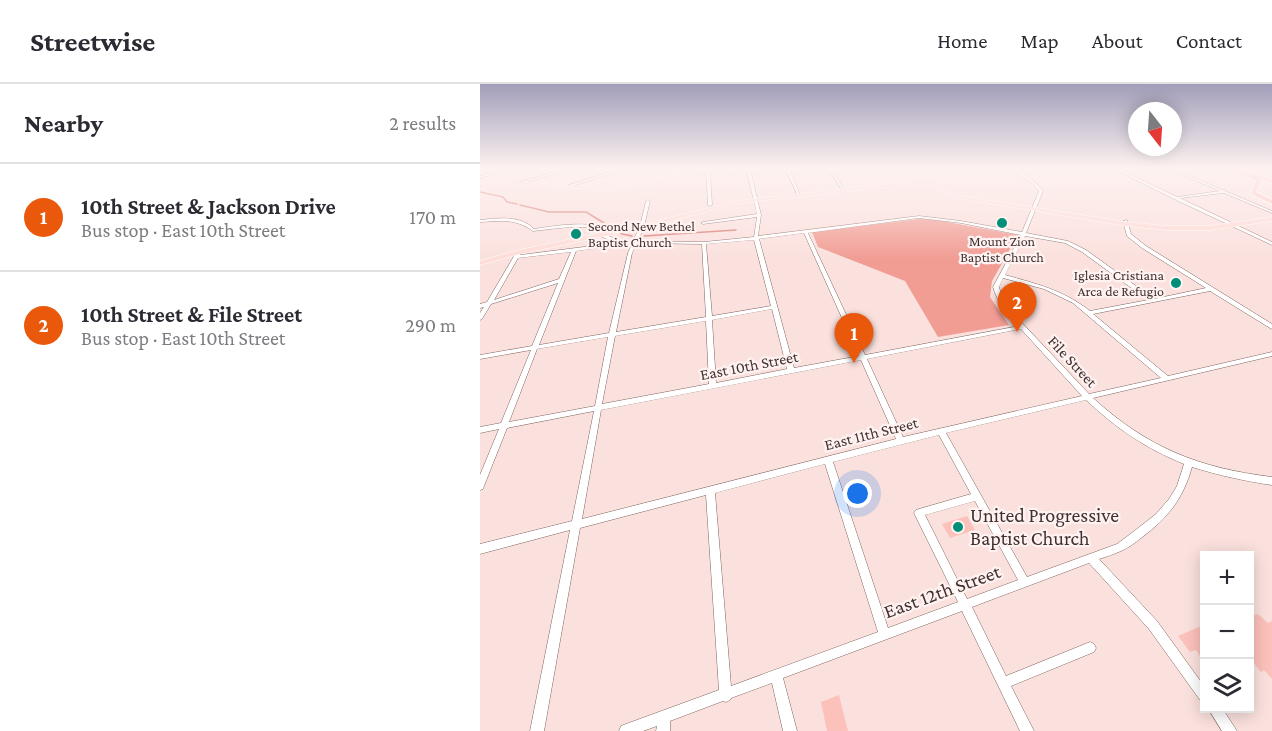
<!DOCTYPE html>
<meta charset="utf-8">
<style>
:root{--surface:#fff;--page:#f2f2f3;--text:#2b2b33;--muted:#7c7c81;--line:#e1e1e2;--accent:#ea580c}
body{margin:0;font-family:"Crimson Pro",serif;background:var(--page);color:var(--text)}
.controls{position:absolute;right:18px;bottom:18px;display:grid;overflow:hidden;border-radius:0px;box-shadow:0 3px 15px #0003}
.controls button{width:54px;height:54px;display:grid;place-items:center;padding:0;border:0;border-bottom:2px solid var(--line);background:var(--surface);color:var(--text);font:30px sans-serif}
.compass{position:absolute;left:648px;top:18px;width:54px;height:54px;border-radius:50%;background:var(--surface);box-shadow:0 3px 15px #0003;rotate:163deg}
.you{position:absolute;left:378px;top:410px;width:21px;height:21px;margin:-15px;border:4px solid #fff;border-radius:50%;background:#1a73e8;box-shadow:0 0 0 9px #1a73e833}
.badge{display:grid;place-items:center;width:39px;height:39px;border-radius:50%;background:var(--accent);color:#fff;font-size:20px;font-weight:700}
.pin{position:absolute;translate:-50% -50px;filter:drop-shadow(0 2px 3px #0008)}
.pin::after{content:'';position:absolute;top:32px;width:21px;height:18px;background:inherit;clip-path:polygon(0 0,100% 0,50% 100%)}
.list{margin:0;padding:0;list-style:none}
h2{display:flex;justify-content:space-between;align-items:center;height:78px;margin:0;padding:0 24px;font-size:26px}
h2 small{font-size:20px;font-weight:400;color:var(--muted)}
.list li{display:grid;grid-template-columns:39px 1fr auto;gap:18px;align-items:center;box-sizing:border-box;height:108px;padding:0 24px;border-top:2px solid var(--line)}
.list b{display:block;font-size:22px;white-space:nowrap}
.list p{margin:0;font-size:20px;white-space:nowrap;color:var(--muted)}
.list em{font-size:20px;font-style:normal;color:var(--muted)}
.icon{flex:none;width:33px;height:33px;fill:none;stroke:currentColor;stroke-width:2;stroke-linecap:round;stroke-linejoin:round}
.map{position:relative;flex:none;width:792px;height:647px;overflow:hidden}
header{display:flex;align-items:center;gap:36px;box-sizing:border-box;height:84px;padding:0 30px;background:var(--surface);border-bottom:2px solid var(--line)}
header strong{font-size:28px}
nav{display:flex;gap:33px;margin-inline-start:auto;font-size:21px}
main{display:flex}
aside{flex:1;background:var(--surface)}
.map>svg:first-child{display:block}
</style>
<header>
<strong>Streetwise</strong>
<nav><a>Home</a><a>Map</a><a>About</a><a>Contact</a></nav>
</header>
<main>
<aside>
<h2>Nearby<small>2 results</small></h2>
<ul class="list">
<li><span class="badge">1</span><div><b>10th Street &amp; Jackson Drive</b><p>Bus stop · East 10th Street</p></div><em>170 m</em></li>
<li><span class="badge">2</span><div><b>10th Street &amp; File Street</b><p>Bus stop · East 10th Street</p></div><em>290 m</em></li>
</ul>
</aside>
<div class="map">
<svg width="792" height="647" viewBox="0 0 792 647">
<rect width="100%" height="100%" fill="#fbe1de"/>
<path fill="#f19d94" d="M 439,135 L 456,136 L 538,151 L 512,197 L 510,213 L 529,241 L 458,253 L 425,197 L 338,163 L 332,148 Z"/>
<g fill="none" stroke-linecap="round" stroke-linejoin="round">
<path stroke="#da7e75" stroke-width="1.5" d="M 0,108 L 23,113 L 27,118 L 37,120
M 40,121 L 69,128 L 106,128 L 134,145
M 138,149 L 152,152
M 164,152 L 256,146"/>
</g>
<path fill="#fcc1ba" d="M 487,432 L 495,446 L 470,454 L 462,440 Z
M 778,530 L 788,539 L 792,537 L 792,595 L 784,586 L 781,588 L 770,574 L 770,532 Z
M 724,541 L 724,570 L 720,572 L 716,566 L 710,568 L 698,552 Z
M 359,611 L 368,647 L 347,647 L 341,618 Z"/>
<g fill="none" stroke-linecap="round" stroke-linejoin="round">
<defs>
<path id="minor" d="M 29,84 L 35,84 L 0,94 L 0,92 Z
M 89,84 L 95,84 L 40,100 L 37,99 Z
M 143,84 L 149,84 L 92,102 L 89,101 Z
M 266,84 L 270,84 L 281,131 L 278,152 L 439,132 L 481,137 L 542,148 L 559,107 L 552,99 L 530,84 L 534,84 L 540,88 L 565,84 L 574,84 L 543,90 L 554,97 L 563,107 L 546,149 L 588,157 L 606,166 L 674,215 L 726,204 L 662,164 L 647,152 L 643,137 L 647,136 L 651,150 L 666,162 L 792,240 L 792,245 L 790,244 L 730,207 L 613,230 L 688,292 L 792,268 L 792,272 L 613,314 C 668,364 719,384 792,393 L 792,401 C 764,397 738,391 712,383 C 703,415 688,434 661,454 C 655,459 648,464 641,467 C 634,470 626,473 619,475 L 677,537 L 724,602 L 724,618 L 720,616 L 669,545 L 609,479 L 492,523 L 526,592 L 610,558 L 614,560 L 616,564 L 614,568 L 531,602 L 554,647 L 540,647 L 482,527 L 303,594 L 317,647 L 303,647 L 292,599 L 251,614 L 250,616 L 246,618 L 243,617 L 190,637 L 190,647 L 176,647 L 177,642 L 163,647 L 139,647 L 141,642 L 146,640 L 239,606 L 226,411 L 100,444 L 64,647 L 50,647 L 90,446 L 0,470 L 0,460 L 92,437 L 114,327 L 27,344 L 4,402 L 3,405 L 0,406 L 0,391 L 19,345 L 0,349 L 0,343 L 21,339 L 51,266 L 0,275 L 0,271 L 52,262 L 78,199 L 11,220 L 2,235 L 0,236 L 0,229 L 4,223 L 0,224 L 0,220 L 7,218 L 37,167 L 41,168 L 40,171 L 136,159 L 118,151 L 114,144 C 93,141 73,145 53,147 C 34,134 22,137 0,138 L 0,136 C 18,134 41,131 54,145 C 75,142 96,138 117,142 L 122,149 L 140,157 L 140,159 L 153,157 L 160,142 L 166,117 L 168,116 L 170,117 L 164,142 L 158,157 L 224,158 L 274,153 L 277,133 L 223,140 L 221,139 L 223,138 L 277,130 ZM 439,134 L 481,139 L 541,151 L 513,203 C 518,220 527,229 539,242 L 385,271 L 328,149 ZM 324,149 L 379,272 L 314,284 L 279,155 ZM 545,152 L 585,159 L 602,168 L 668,216 L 610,227 C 583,206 557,200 525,191 ZM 274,156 L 291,222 L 232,232 L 226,160 ZM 157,159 L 222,160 L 226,233 L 136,248 L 152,169 ZM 152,160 L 148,169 L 129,249 L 59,261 L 96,167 ZM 91,168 L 79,195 L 14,216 L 38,174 ZM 523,194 L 564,205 L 593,219 L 681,294 L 609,310 L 530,226 L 523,216 L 519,203 ZM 292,225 L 307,285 L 236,299 L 232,236 ZM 226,237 L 229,300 L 122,320 L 135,252 ZM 541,245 L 602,312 L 423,353 L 387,275 ZM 128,253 L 115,322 L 29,338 L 57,265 ZM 381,276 L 416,355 L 102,435 L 121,326 ZM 606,316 C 637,345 665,364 704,380 L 697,402 L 689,415 L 676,430 L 653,448 L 637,460 L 547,493 L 466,349 ZM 459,351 L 491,410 L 439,425 L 436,426 L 434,429 L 478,518 L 408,544 L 353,378 ZM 345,380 L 398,548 L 251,602 L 235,409 ZM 495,417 L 538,496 L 487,515 L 445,431 Z
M 305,84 L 309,84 L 320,111 L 317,110 Z
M 348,84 L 352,84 L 364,106 L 362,106 Z
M 632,84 L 637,84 L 697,113 L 740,107 L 686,84 L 691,84 L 792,127 L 792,129 L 744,109 L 700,114 L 792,158 L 792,161 L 694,115 Z
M 228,85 L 230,86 L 232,121 L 230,122 L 228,121 L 226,86 Z
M 728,624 L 742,624 L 757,647 L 742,647 Z"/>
<path id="major" d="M 235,84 L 252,84 L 195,90 L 150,103 L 129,106 L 0,98 L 0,96 L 129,104 L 150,101 L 195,88 Z
M 431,84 C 442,85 450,97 458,102 C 465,106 473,108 480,112 L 646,138 L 687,142 L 730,142 L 792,133 L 792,137 L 730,146 L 687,146 L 646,142 L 479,114 L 453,103 L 449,100 L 387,105 L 258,119 L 168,143 L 40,170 L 0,181 L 0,177 L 39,166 L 168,139 L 258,117 L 379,103 L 446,97 Z"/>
<path id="highway" d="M 759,85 C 770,89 780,91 792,95 L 792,99 L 779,94 L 782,96 L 776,108 L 792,116 L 792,120 L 771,110 L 776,97 L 757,87 Z"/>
</defs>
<use href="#minor" stroke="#7f6460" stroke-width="1"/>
<use href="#major" stroke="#fff" stroke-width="1"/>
<use href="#highway" stroke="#fff" stroke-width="2"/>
<use href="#minor" fill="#fff" fill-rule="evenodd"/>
<use href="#major" fill="#fedcd7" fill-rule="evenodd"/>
<use href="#highway" fill="#fdc4bd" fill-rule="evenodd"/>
</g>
<linearGradient id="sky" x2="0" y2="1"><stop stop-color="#a29eba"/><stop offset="0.48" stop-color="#fdf2f0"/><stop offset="1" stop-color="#fdf2f0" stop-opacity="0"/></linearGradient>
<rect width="792" height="175" fill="url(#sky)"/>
<g fill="#008f79" stroke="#fff2f0" stroke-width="2">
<circle cx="522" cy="139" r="6"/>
<circle cx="96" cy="150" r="6"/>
<circle cx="696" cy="199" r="6"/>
<circle cx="478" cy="443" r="6"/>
</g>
<g text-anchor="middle" stroke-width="4.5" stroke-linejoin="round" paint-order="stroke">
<g font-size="14" fill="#3e3230" stroke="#fff2f0" text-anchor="start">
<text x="108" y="147">Second New Bethel<tspan x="108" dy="16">Baptist Church</tspan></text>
<text x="522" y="162" text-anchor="middle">Mount Zion<tspan x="522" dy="16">Baptist Church</tspan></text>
<text x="684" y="196" text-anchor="end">Iglesia Cristiana<tspan x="684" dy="16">Arca de Refugio</tspan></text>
</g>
<g font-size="16" fill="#3e3230" stroke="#fff2f0">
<text transform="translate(593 277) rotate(47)" y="6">File Street</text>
<text transform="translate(269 281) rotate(-11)" y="6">East 10th Street</text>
<text transform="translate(391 349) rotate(-14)" y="6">East 11th Street</text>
</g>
<g font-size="20" fill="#3e3230" stroke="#fff2f0" text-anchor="start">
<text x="490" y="438">United Progressive<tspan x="490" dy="23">Baptist Church</tspan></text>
</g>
<g font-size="20" fill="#3e3230" stroke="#fff2f0">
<text transform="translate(462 507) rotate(-20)" y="7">East 12th Street</text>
</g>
</g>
</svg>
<div class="controls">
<button>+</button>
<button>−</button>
<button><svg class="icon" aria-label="layers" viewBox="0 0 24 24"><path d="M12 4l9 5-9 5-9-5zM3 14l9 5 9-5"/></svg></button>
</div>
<svg class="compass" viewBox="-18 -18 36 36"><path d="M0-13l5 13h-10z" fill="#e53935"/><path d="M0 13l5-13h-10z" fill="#7c7c81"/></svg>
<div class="you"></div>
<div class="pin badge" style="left:374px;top:279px">1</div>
<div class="pin badge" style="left:537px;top:248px">2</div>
</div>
</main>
